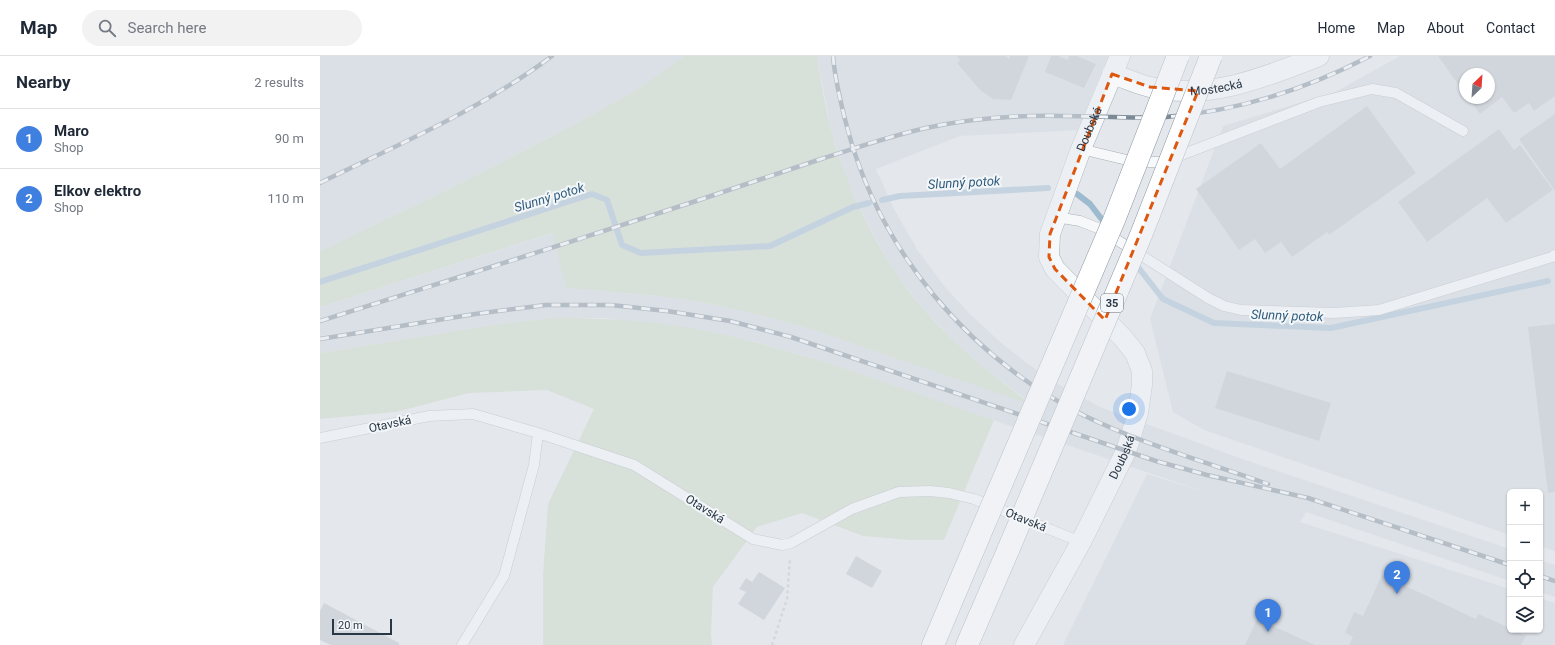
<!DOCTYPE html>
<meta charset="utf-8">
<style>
:root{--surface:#fff;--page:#f2f2f3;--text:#1f2937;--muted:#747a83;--line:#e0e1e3;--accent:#db2777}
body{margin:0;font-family:Roboto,sans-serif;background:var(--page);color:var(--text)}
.controls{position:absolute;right:12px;bottom:12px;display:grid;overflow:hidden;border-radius:6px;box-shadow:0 1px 3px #0004}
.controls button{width:36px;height:36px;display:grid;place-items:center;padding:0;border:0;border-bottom:1px solid var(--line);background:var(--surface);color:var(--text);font:20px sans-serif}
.compass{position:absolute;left:1139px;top:12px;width:36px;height:36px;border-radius:50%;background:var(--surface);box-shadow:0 1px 3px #0004;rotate:25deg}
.scale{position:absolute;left:12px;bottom:10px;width:60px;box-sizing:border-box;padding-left:4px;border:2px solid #2a3846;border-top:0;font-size:11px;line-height:14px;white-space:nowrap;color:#2a3846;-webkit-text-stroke:3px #f4f7f9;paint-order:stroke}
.you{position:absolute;left:809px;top:353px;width:14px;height:14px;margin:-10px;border:3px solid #fff;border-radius:50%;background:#1a73e8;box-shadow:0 0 0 6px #1a73e833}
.badge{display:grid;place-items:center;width:26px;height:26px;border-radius:50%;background:var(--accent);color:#fff;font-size:13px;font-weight:700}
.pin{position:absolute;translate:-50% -33px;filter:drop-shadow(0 1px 2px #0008)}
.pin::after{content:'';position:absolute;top:21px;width:14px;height:12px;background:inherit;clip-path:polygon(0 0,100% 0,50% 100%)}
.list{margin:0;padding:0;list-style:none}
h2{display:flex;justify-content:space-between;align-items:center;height:52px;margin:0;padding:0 16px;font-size:17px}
h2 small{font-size:13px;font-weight:400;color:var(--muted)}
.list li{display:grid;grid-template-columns:26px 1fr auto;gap:12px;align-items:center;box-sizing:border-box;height:60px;padding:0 16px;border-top:1px solid var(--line)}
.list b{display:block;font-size:15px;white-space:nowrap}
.list p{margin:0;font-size:13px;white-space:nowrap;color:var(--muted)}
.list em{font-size:13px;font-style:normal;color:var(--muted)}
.icon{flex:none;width:22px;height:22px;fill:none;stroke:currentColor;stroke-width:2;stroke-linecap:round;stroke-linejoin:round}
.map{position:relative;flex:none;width:1235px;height:589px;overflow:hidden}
header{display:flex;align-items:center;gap:24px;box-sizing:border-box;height:56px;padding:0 20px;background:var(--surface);border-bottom:1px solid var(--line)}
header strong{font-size:19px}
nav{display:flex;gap:22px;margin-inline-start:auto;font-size:14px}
.search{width:280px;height:36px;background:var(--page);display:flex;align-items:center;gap:10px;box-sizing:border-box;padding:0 14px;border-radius:22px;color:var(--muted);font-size:15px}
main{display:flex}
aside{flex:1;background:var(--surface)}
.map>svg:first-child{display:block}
</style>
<header>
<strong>Map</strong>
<div class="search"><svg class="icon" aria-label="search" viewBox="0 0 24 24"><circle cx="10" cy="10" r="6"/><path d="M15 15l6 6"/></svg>Search here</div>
<nav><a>Home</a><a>Map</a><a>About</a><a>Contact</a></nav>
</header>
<main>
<aside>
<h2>Nearby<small>2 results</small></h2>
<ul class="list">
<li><span class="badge" style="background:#3f7fe0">1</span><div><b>Maro</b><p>Shop</p></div><em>90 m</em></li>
<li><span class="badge" style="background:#3f7fe0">2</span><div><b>Elkov elektro</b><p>Shop</p></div><em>110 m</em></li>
</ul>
</aside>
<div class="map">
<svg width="1235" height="589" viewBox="0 0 1235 589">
<rect width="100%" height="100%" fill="#e4e8ec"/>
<path fill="#d1d8df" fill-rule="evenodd" d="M 0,0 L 364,0 L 315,35 L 242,75 L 129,133 L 0,195 Z
M 497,0 L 788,0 L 769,46 L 762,74 L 640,80 L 556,113 L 573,151 L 598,195 L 625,231 L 649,257 L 679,285 L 708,308 L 736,327 L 780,351 L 928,405 L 1190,493 L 1190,525 L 986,456 L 980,466 L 1190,533 L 1190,574 L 1220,574 L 1220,542 L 1235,547 L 1235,589 L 743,589 L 827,418 L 888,437 L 485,300 L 436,286 L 381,274 L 285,262 L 232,262 L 179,268 L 0,297 L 0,251 L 233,177 L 246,232 L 339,240 L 386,247 L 443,260 L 494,274 L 710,347 L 660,308 L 628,279 L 602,251 L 572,212 L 546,165 L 527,124 L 511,74 Z
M 1080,0 L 1235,0 L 1235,495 L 1220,490 L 1220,436 L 1190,436 L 1190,479 L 884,374 L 853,356 L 830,263 L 903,70 L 1015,36 ZM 1145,18 L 1169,18 L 1169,42 L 1145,42 Z
M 1220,504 L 1235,509 L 1235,541 L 1220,536 Z"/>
<path fill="#cbd7c4" d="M 364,0 L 497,0 C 501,25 505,50 511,74 C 529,138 559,200 601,250 C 633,288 673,319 712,349 L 494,274 L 443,260 L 386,247 L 339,240 L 246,232 L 232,177 L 0,251 L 0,195 L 129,133 L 242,75 L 315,35 Z
M 232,262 C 282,262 333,264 382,274 C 482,294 578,332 674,364 L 624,484 L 590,484 L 543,480 L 482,457 L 437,471 L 393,531 L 391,578 L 392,589 L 223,589 L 223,519 L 228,448 L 274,353 L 227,334 L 149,337 L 76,356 L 0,363 L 0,297 L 179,268 Z"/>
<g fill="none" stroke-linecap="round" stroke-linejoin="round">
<path stroke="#9dbbce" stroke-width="6" d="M 757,138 L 770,148 L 787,170
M 562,144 L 580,140 L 728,132
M 814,206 L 843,243 L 894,267 L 940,269 L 1011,272 L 1228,225
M 0,226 L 272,138 L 287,144 L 302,189 L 321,197 L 450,190 L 533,151 L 549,147"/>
</g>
<path fill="#bac2cb" d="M 637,0 L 686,0 L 689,3 L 690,0 L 709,0 L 691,44 L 673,43 L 660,34 L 637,7 L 640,4 Z
M 731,0 L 738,0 L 748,4 L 749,0 L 757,0 L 776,8 L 764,32 L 725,16 Z
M 1118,0 L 1235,0 L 1235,40 L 1214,55 L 1209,47 L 1194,57 L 1182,41 L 1160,58 L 1148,42 L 1169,42 L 1169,18 L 1145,18 L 1145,38 Z
M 1047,50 L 1096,117 L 1009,179 L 1007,176 L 972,201 L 961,186 L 945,197 L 935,183 L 919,194 L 876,133 L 941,87 L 960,113 Z
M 1235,58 L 1235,135 L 1199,83 Z
M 1179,73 L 1194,94 L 1200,89 L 1233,134 L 1186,167 L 1167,142 L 1107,186 L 1078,146 Z
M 1235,268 L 1235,436 L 1228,437 L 1208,271 Z
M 907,315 L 1011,347 L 999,385 L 895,352 Z
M 536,500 L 562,515 L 552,532 L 526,518 Z
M 439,516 L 465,532 L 444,564 L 418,548 L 426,536 L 419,533 L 426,522 L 432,526 Z
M 1062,519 L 1156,563 L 1158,558 L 1190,572 L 1190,574 L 1194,574 L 1206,580 L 1201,589 L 1029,589 L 1033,581 L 1025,577 L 1034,556 L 1043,560 Z
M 4,547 L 79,587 L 79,589 L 11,589 L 0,584 L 0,555 Z
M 937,563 L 995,589 L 925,589 Z"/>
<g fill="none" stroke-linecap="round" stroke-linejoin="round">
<defs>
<path id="service" d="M 761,93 L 815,106 L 843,106 L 999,46 L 1052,33 L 1076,37 L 1143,75
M 736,161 L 760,165 L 780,173 L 888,242 L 904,250 L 921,254 L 1014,257 L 1059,254 L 1232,201 L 1235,199
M 0,382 L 109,360 L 153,358 L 218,377 L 314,409 L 433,483 L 462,489 L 471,487 L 532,453 L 579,436 L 610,435 L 629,437 L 654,443 L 761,486
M 142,589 L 184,520 L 214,409 L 218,377"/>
<g id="minor">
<path id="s1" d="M 792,18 C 805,22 817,28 830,31 C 888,45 946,21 999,0"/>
<path id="s2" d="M 704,589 L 761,486 L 806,395 L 818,357 L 822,329 L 822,315 L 815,297 L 803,282 L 735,213 L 729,201 L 730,178 L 761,93 L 800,0"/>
</g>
<path id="trunk" d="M 613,589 L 657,485
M 647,589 L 689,492"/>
</defs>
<use href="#service" stroke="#a8b0b7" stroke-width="11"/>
<use href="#minor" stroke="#a8b0b7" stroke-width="21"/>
<use href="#trunk" stroke="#8a97a4" stroke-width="23"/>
<path stroke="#c2c6cb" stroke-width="2.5" stroke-dasharray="3 3" stroke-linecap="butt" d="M 452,589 L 467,543 L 470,503"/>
<use href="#service" stroke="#f7f8fa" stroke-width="10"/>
<use href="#minor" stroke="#f7f8fa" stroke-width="20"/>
<use href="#trunk" stroke="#fff" stroke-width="22"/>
<defs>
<path id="rail" d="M 513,0 C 515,24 521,48 527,71 C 560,196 648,300 763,359 C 822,388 886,406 948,428
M 0,127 C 79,88 162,53 232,0
M 0,265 C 125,226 251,186 376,145 C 418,131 459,117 501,103 C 536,92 570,80 606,72 C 651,62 696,59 742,60 C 777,60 812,63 846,61 C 918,55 987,33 1050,0
M 0,283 L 155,258 L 226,249 L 291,249 L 347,255 L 410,265 L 471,281 L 836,405 L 887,419 L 988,442 L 1190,509
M 1220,520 L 1235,525"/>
</defs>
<use href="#rail" stroke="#7c8997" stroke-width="4.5"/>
<use href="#rail" stroke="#f4f7f9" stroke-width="3" stroke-dasharray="9" stroke-linecap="butt"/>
<defs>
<path id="trunk-bridge" d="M 657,485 L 794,164 L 858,0
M 689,492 L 821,179 L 891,0"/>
</defs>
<use href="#trunk-bridge" stroke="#8a97a4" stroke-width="23" stroke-linecap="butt"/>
<use href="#trunk-bridge" stroke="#fff" stroke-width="22"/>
</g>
<path d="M0 0H1235V589H0ZM 792,18 L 830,31 L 878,35 L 785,264 L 735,213 L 729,201 L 730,178 Z" fill="#e4e8ec" fill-opacity=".55" fill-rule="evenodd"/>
<path fill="none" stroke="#de570f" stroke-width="3" stroke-dasharray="8 5" stroke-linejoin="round" d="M 792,18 L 830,31 L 878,35 L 785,264 L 735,213 L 729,201 L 730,178 Z"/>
<g text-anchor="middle" stroke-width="4" stroke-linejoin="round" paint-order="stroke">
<rect fill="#f4f7f9" stroke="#67717c" stroke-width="1" x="781" y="238" width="22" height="18" rx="3"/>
<g font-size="11" font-weight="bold" fill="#2a3846">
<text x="792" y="251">35</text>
</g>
<g font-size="12" fill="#2a3846" stroke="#f4f7f9">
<text dy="4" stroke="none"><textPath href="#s1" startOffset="107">Mostecká</textPath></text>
<text dy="4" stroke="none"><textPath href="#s2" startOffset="585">Doubská</textPath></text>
<text transform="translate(70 368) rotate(-12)" y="4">Otavská</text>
<text dy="4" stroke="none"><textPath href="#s2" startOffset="212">Doubská</textPath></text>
<text transform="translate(385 453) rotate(32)" y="4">Otavská</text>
<text transform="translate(706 464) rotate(22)" y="4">Otavská</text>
</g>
<g font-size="13" font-style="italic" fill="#315c7d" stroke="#f4f7f9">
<text transform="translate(644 126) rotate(-3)" y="5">Slunný potok</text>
<text transform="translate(229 141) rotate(-17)" y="5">Slunný potok</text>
<text transform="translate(967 259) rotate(2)" y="5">Slunný potok</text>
</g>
</g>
</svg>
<div class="controls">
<button>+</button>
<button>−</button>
<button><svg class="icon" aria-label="locate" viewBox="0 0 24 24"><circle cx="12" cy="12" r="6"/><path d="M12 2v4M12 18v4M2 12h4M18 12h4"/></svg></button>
<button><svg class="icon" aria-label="layers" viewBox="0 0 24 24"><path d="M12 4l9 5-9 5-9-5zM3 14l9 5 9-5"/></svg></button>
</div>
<svg class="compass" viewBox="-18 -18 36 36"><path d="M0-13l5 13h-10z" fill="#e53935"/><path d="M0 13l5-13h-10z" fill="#747a83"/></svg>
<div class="scale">20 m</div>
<div class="you"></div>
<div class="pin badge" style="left:948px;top:576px;background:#3f7fe0">1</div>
<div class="pin badge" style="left:1077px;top:538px;background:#3f7fe0">2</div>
</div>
</main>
